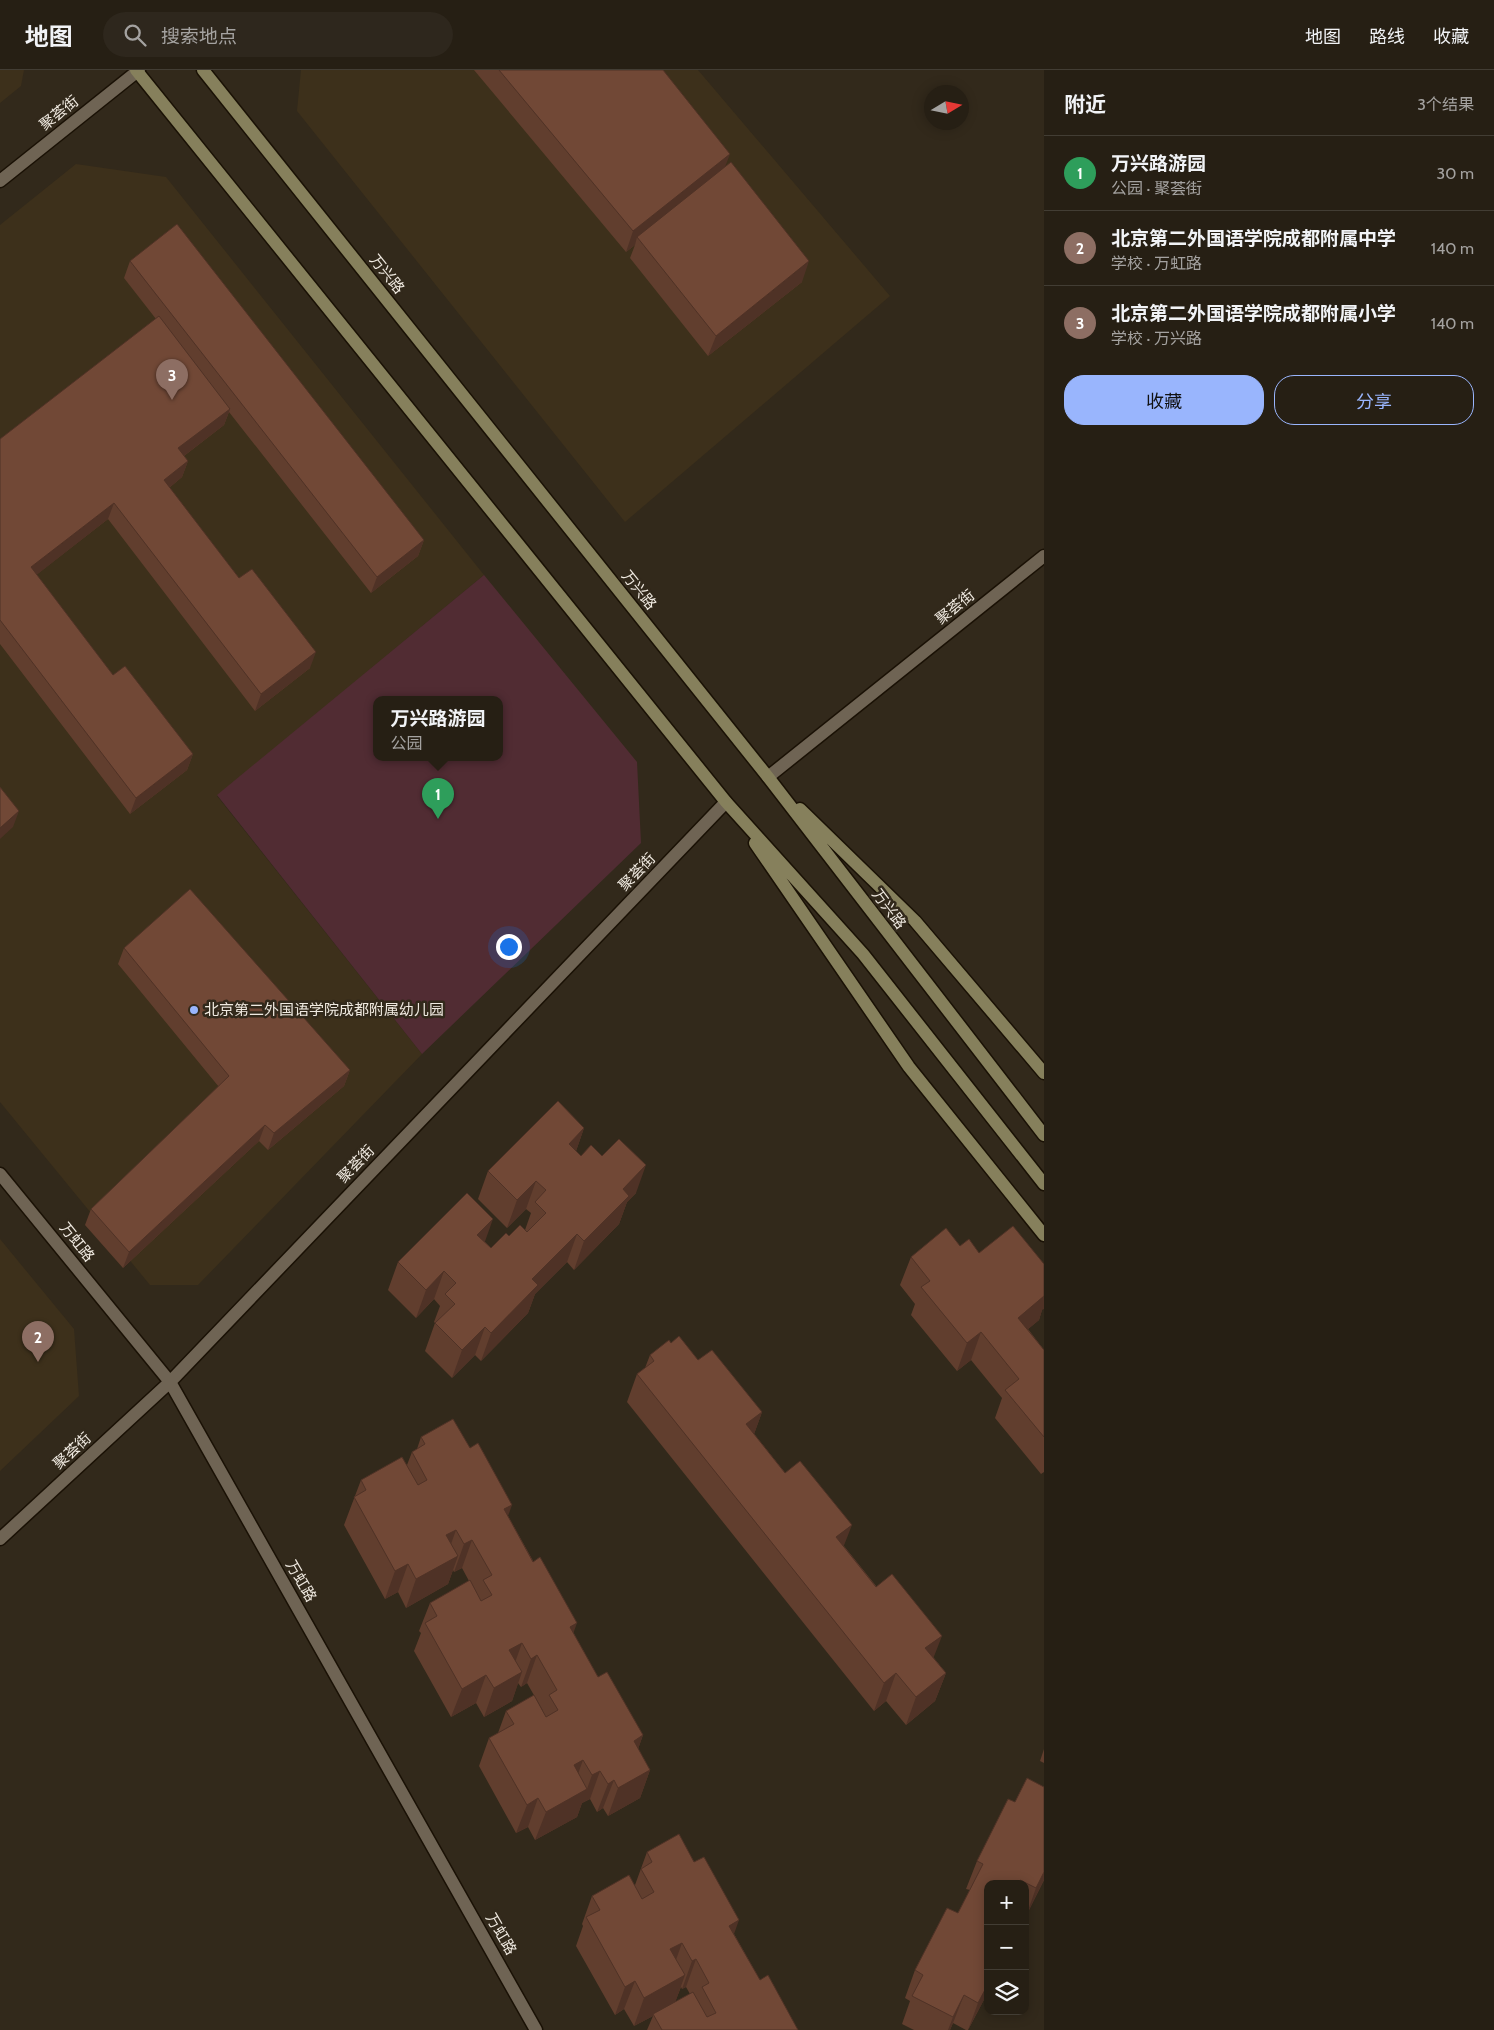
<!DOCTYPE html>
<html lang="zh">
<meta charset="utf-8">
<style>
:root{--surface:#261f14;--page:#2e271d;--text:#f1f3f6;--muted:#a4a2a0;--line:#423d34;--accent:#99b5fd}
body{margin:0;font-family:Cabin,"Noto Sans SC",sans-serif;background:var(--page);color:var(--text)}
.controls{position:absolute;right:15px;bottom:15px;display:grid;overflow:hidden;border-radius:10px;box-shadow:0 2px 12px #0003}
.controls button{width:45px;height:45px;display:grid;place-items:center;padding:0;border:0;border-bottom:1px solid var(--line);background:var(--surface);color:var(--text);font:25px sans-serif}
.compass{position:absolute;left:924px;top:15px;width:45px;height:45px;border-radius:50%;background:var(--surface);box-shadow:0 2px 12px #0003;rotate:80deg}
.you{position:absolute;left:508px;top:876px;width:18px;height:18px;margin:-12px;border:4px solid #fff;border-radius:50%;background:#1a73e8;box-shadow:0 0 0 8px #1a73e833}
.badge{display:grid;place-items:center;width:32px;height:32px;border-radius:50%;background:var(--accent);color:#fff;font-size:16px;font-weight:700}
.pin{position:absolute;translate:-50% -41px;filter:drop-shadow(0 1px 2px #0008)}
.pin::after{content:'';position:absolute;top:26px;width:18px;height:15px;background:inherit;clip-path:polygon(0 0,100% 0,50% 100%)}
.popup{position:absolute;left:373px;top:626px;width:130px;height:65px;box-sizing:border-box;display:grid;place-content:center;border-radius:10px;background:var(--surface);filter:drop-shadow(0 1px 4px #0005);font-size:16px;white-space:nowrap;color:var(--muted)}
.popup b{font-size:19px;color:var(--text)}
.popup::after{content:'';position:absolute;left:50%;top:100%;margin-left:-10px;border:10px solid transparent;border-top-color:var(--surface)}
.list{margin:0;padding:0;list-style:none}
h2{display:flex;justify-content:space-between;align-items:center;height:65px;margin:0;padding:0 20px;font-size:21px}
h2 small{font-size:16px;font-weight:400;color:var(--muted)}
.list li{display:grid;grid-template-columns:32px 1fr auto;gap:15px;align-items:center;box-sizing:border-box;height:75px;padding:0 20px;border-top:1px solid var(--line)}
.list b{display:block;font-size:19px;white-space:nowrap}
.list p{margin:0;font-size:16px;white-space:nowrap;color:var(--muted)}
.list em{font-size:16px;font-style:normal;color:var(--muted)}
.actions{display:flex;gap:10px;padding:15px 20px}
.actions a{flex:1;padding:11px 0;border:1px solid var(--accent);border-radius:20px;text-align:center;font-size:18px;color:var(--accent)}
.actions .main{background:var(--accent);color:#111}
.icon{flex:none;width:28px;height:28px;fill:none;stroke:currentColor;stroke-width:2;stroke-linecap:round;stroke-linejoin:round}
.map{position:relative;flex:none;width:1044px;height:1960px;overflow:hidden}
header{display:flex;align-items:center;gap:30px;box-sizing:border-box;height:70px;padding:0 25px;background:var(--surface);border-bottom:1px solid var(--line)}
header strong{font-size:24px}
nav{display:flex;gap:28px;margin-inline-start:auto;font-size:18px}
.search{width:350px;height:45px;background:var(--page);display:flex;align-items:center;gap:12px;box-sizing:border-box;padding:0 18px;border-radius:28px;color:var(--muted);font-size:19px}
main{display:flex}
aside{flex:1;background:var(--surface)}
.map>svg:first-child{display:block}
</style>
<header>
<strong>地图</strong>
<div class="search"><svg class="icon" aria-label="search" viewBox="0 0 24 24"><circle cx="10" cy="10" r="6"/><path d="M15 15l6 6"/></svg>搜索地点</div>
<nav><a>地图</a><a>路线</a><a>收藏</a></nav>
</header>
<main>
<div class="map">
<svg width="1044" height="1960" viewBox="0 0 1044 1960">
<rect width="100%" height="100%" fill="#32291b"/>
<path fill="#3d301b" d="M 0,0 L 24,0 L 21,16 L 0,33 Z
M 301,0 L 698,0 L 890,226 L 625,452 L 297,41 Z
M 76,94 L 166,107 L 484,505 L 217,726 L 422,984 L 198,1215 L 150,1215 L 0,1032 L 0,155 Z
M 0,1169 L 74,1259 L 79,1326 L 0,1401 Z"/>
<path fill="#512c33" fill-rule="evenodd" d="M 484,505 L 637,692 L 641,773 L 422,984 L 217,725 ZM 377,630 L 499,630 L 499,688 L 377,688 Z"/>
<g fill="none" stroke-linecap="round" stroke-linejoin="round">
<defs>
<path id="street" d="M 0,111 L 139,0
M 768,707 L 1044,486
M 0,1104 L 170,1312 L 536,1960
M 0,1469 L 170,1312 L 726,732"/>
<path id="secondary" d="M 136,0 L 726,732 L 863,884 L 1044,1114
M 203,0 L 768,707 L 1044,1065
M 800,739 L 915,851 L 1044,1003
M 755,773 L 909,997 L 1044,1165"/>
</defs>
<use href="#street" stroke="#1a1105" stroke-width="15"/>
<use href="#secondary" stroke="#1a1105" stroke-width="15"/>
<use href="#street" stroke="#6f6454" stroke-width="12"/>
<use href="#secondary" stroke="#86805c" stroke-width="12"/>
</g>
<path fill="#613e2e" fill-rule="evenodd" d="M 474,0 L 663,0 L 725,97 L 802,212 L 708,286 L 630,188 L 635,175 L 626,182 Z
M 130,191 L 424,470 L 418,486 L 371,523 L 229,342 L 224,355 L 184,386 L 188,391 L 182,407 L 169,418 L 239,508 L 310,598 L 255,641 L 108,449 L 36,505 L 113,605 L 193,684 L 187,700 L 130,744 L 0,574 L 0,369 L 156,249 L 124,208 Z
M 124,878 L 350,1000 L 344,1016 L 268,1080 L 259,1071 L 123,1198 L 85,1155 L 91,1139 L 219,1017 L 118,894 Z
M 584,1058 L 576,1081 L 581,1086 L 636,1123 L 627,1132 L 619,1154 L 574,1200 L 567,1192 L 535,1224 L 528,1243 L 481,1291 L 475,1285 L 452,1308 L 425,1281 L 435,1253 L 434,1252 L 440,1236 L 434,1229 L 416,1248 L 388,1220 L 398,1192 L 485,1172 L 491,1178 L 509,1166 L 525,1160 L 531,1143 L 526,1139 L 507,1158 L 478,1129 L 488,1101 Z
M 960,1176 L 979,1183 L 1042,1240 L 1039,1250 L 1028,1259 L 1044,1280 L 1044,1402 L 1041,1404 L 995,1348 L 1002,1328 L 971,1290 L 957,1301 L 911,1245 L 915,1234 L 900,1215 L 911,1187 Z
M 671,1273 L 698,1290 L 762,1342 L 754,1364 L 946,1603 L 935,1631 L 906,1655 L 886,1631 L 874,1641 L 627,1332 L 637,1304 L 645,1298 L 650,1285 Z
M 421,1367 L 508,1446 L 598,1607 L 643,1665 L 638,1679 L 650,1700 L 640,1728 L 608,1746 L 603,1738 L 597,1742 L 590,1729 L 582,1733 L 577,1747 L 535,1770 L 528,1757 L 516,1763 L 479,1696 L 489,1668 L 498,1663 L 506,1641 L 543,1642 L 543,1641 L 527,1613 L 521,1617 L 518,1613 L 512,1631 L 484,1647 L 476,1633 L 451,1647 L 414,1581 L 421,1563 L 419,1561 L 430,1533 L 469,1511 L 462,1498 L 454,1502 L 453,1500 L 448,1514 L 406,1538 L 398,1522 L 385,1529 L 344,1455 L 361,1410 L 407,1395 L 412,1382 L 417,1379 Z
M 1044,1679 L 1044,1693 L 1040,1691 Z
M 1044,1717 L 1044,1810 L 1026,1846 L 1025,1814 L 988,1814 L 988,1922 L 968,1960 L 966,1960 L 953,1953 L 950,1960 L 914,1960 L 902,1954 L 910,1931 L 905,1928 L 915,1900 L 958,1843 L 970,1820 L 966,1819 L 977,1791 L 1015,1732 Z
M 647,1782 L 734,1864 L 760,1910 L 798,1960 L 647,1960 L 653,1946 L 634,1956 L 624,1939 L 615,1945 L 576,1876 L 583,1856 L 582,1854 L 592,1826 L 635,1815 ZM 681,1917 L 682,1919 L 686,1917 L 690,1924 L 675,1932 Z"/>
<path fill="#4f3226" d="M 730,84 L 722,105 L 637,167 L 635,175 L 626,182 L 633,161 Z
M 809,191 L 802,212 L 708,286 L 716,266 Z
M 230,339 L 224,355 L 172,395 L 178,378 Z
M 188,391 L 182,407 L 158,427 L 164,410 Z
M 114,433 L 108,449 L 25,514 L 31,497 Z
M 424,470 L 418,486 L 371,523 L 377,507 Z
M 316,582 L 310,598 L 255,641 L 261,624 Z
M 193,684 L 187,700 L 130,744 L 136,728 Z
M 19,741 L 13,757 L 0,769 L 0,758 Z
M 350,1000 L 344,1016 L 268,1080 L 274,1063 Z
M 265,1055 L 259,1071 L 123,1198 L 129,1182 Z
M 584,1058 L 574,1087 L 569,1074 Z
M 646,1095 L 636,1123 L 627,1132 L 619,1154 L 574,1200 L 584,1171 L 623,1119 Z
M 536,1111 L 526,1139 L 507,1158 L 517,1130 Z
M 493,1149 L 483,1177 L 477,1165 Z
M 577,1164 L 567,1192 L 535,1224 L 528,1243 L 481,1291 L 491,1263 L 532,1209 Z
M 444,1201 L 434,1229 L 416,1248 L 426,1220 Z
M 1044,1222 L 1044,1239 L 1042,1240 L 1039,1250 L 1008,1276 L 1018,1248 Z
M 485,1257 L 475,1285 L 452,1308 L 462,1280 Z
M 981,1262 L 971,1290 L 957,1301 L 967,1273 Z
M 762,1342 L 752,1370 L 746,1354 Z
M 512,1435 L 502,1463 L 504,1439 Z
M 852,1455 L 841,1483 L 836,1467 Z
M 456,1460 L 446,1488 L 446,1465 Z
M 472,1470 L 462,1498 L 454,1502 L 464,1474 Z
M 458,1486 L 448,1514 L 406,1538 L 416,1509 Z
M 408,1494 L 398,1522 L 385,1529 L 395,1501 Z
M 577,1553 L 567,1581 L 570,1557 Z
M 942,1566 L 931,1594 L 925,1578 Z
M 522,1573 L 512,1601 L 509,1580 Z
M 537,1585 L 527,1613 L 521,1617 L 531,1589 Z
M 522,1602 L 512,1631 L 484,1647 L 494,1618 Z
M 896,1603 L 886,1631 L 874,1641 L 884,1613 Z
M 946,1603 L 935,1631 L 906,1655 L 916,1627 Z
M 486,1605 L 476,1633 L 451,1647 L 462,1619 Z
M 643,1665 L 633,1693 L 634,1671 Z
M 583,1690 L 573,1718 L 574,1695 Z
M 650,1700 L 640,1728 L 608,1746 L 618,1718 Z
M 600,1701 L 590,1729 L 582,1733 L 592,1705 Z
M 614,1710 L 603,1738 L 597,1742 L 608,1714 Z
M 587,1719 L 577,1747 L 535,1770 L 546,1742 Z
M 538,1728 L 528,1757 L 516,1763 L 527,1735 Z
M 1044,1802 L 1044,1810 L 1026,1846 L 1036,1818 Z
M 739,1850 L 729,1878 L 729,1856 Z
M 682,1873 L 672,1901 L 670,1879 Z
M 696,1889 L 686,1917 L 682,1919 L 692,1891 Z
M 685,1905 L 675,1933 L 653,1944 L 653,1946 L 634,1956 L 644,1928 Z
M 635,1911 L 624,1939 L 615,1945 L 625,1917 Z
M 988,1914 L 988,1922 L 968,1960 L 978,1933 Z
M 964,1925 L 953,1953 L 950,1960 L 948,1960 L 953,1947 Z"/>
<path fill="#714836" stroke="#4f3226" d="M 499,0 L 663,0 L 730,84 L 633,161 Z
M 731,92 L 809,191 L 716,266 L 637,167 Z
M 177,154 L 424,470 L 377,507 L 130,191 Z
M 159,246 L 230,339 L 178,378 L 188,391 L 164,410 L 239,508 L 252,499 L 316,582 L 261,624 L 114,433 L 31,497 L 113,605 L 125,596 L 193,684 L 136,728 L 0,550 L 0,369 Z
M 0,717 L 19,741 L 0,758 Z
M 190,819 L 350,1000 L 274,1063 L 265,1055 L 129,1182 L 91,1139 L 229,1006 L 124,878 Z
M 558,1031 L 584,1058 L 569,1074 L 581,1086 L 591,1075 L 602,1086 L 619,1069 L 646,1095 L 623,1119 L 629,1126 L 584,1171 L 577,1164 L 532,1209 L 538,1215 L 491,1263 L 485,1257 L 462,1280 L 435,1253 L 455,1234 L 445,1224 L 456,1213 L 444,1201 L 426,1220 L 398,1192 L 467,1123 L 493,1149 L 477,1165 L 491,1178 L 506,1163 L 509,1166 L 520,1155 L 527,1162 L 546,1143 L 535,1132 L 546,1120 L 536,1111 L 517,1130 L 488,1101 Z
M 1013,1156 L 1044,1194 L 1044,1226 L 1018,1248 L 1044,1280 L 1044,1367 L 1005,1320 L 1019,1309 L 981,1262 L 967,1273 L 921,1217 L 930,1211 L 911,1187 L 946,1158 L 960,1176 L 969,1169 L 979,1183 Z
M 679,1266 L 698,1290 L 712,1280 L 762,1342 L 746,1354 L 785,1403 L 800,1391 L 852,1455 L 836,1467 L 876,1517 L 892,1504 L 942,1566 L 925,1578 L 946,1603 L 916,1627 L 896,1603 L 884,1613 L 637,1304 L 654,1291 L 650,1285 L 669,1270 L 671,1273 Z
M 453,1349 L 470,1378 L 478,1373 L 512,1435 L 504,1439 L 533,1492 L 540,1487 L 577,1553 L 570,1557 L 598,1607 L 607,1602 L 643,1665 L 634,1671 L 650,1700 L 618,1718 L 614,1710 L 608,1714 L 600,1701 L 592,1705 L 583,1690 L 574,1695 L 587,1719 L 546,1742 L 538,1728 L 527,1735 L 489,1668 L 514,1654 L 506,1641 L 534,1625 L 546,1647 L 558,1640 L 549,1625 L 557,1620 L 537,1585 L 531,1589 L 522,1573 L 509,1580 L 522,1602 L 494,1618 L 486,1605 L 462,1619 L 425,1553 L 437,1546 L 430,1533 L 470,1510 L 481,1531 L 492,1525 L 483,1510 L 492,1505 L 472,1470 L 464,1474 L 456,1460 L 446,1465 L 458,1486 L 416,1509 L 408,1494 L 395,1501 L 354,1427 L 366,1420 L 361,1410 L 402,1387 L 418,1415 L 427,1410 L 412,1382 L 425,1374 L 421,1367 Z
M 1027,1708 L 1044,1717 L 1044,1802 L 1036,1818 L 1020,1810 L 1018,1814 L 988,1814 L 988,1914 L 978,1933 L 964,1925 L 953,1947 L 912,1926 L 923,1905 L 915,1900 L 947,1838 L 958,1843 L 983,1794 L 977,1791 L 1008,1729 L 1015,1732 Z
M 679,1764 L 694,1792 L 704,1787 L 739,1850 L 729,1856 L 760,1910 L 768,1905 L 798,1960 L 662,1960 L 653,1944 L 693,1922 L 707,1947 L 716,1943 L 702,1917 L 709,1913 L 696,1889 L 692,1891 L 682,1873 L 670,1879 L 685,1905 L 644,1928 L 635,1911 L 625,1917 L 586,1847 L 600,1840 L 592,1826 L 629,1805 L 642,1829 L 654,1822 L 641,1799 L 652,1792 L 647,1782 Z"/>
<circle fill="#99b5fd" stroke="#32291b" stroke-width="2" cx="194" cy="940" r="5"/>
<g text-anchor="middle" stroke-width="5" stroke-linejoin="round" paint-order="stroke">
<g font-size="15" fill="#f0eae1" stroke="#32291b">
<text transform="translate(59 43) rotate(-39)" y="5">聚荟街</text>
<text transform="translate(387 204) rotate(51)" y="5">万兴路</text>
<text transform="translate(639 520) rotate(51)" y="5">万兴路</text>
<text transform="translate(955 537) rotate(-39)" y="5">聚荟街</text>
<text transform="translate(637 802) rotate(-46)" y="5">聚荟街</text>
<text transform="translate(889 839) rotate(53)" y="5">万兴路</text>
<text transform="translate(356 1094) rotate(-46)" y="5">聚荟街</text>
<text transform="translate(77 1172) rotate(51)" y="5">万虹路</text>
<text transform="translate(72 1381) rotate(-43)" y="5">聚荟街</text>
<text transform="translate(301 1511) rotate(60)" y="5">万虹路</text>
<text transform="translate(501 1864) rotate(60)" y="5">万虹路</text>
</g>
<g font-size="15" fill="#f0eae1" stroke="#32291b" text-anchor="start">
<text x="204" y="945">北京第二外国语学院成都附属幼儿园</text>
</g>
</g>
</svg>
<div class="controls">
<button>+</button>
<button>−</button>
<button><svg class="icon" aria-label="layers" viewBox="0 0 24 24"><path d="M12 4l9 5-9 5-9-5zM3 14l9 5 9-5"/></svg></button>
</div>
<svg class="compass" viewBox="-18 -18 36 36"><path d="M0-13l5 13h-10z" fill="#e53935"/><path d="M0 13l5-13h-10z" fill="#a4a2a0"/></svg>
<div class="you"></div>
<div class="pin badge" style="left:438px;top:749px;background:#2e9e5b">1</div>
<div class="popup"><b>万兴路游园</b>公园</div>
<div class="pin badge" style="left:38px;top:1292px;background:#8d6e63">2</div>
<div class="pin badge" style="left:172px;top:330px;background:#8d6e63">3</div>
</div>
<aside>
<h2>附近<small>3个结果</small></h2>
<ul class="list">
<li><span class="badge" style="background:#2e9e5b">1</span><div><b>万兴路游园</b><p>公园 · 聚荟街</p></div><em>30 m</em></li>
<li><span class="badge" style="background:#8d6e63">2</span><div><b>北京第二外国语学院成都附属中学</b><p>学校 · 万虹路</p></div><em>140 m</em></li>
<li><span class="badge" style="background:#8d6e63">3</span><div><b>北京第二外国语学院成都附属小学</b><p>学校 · 万兴路</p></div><em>140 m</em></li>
</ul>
<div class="actions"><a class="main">收藏</a><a>分享</a></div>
</aside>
</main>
